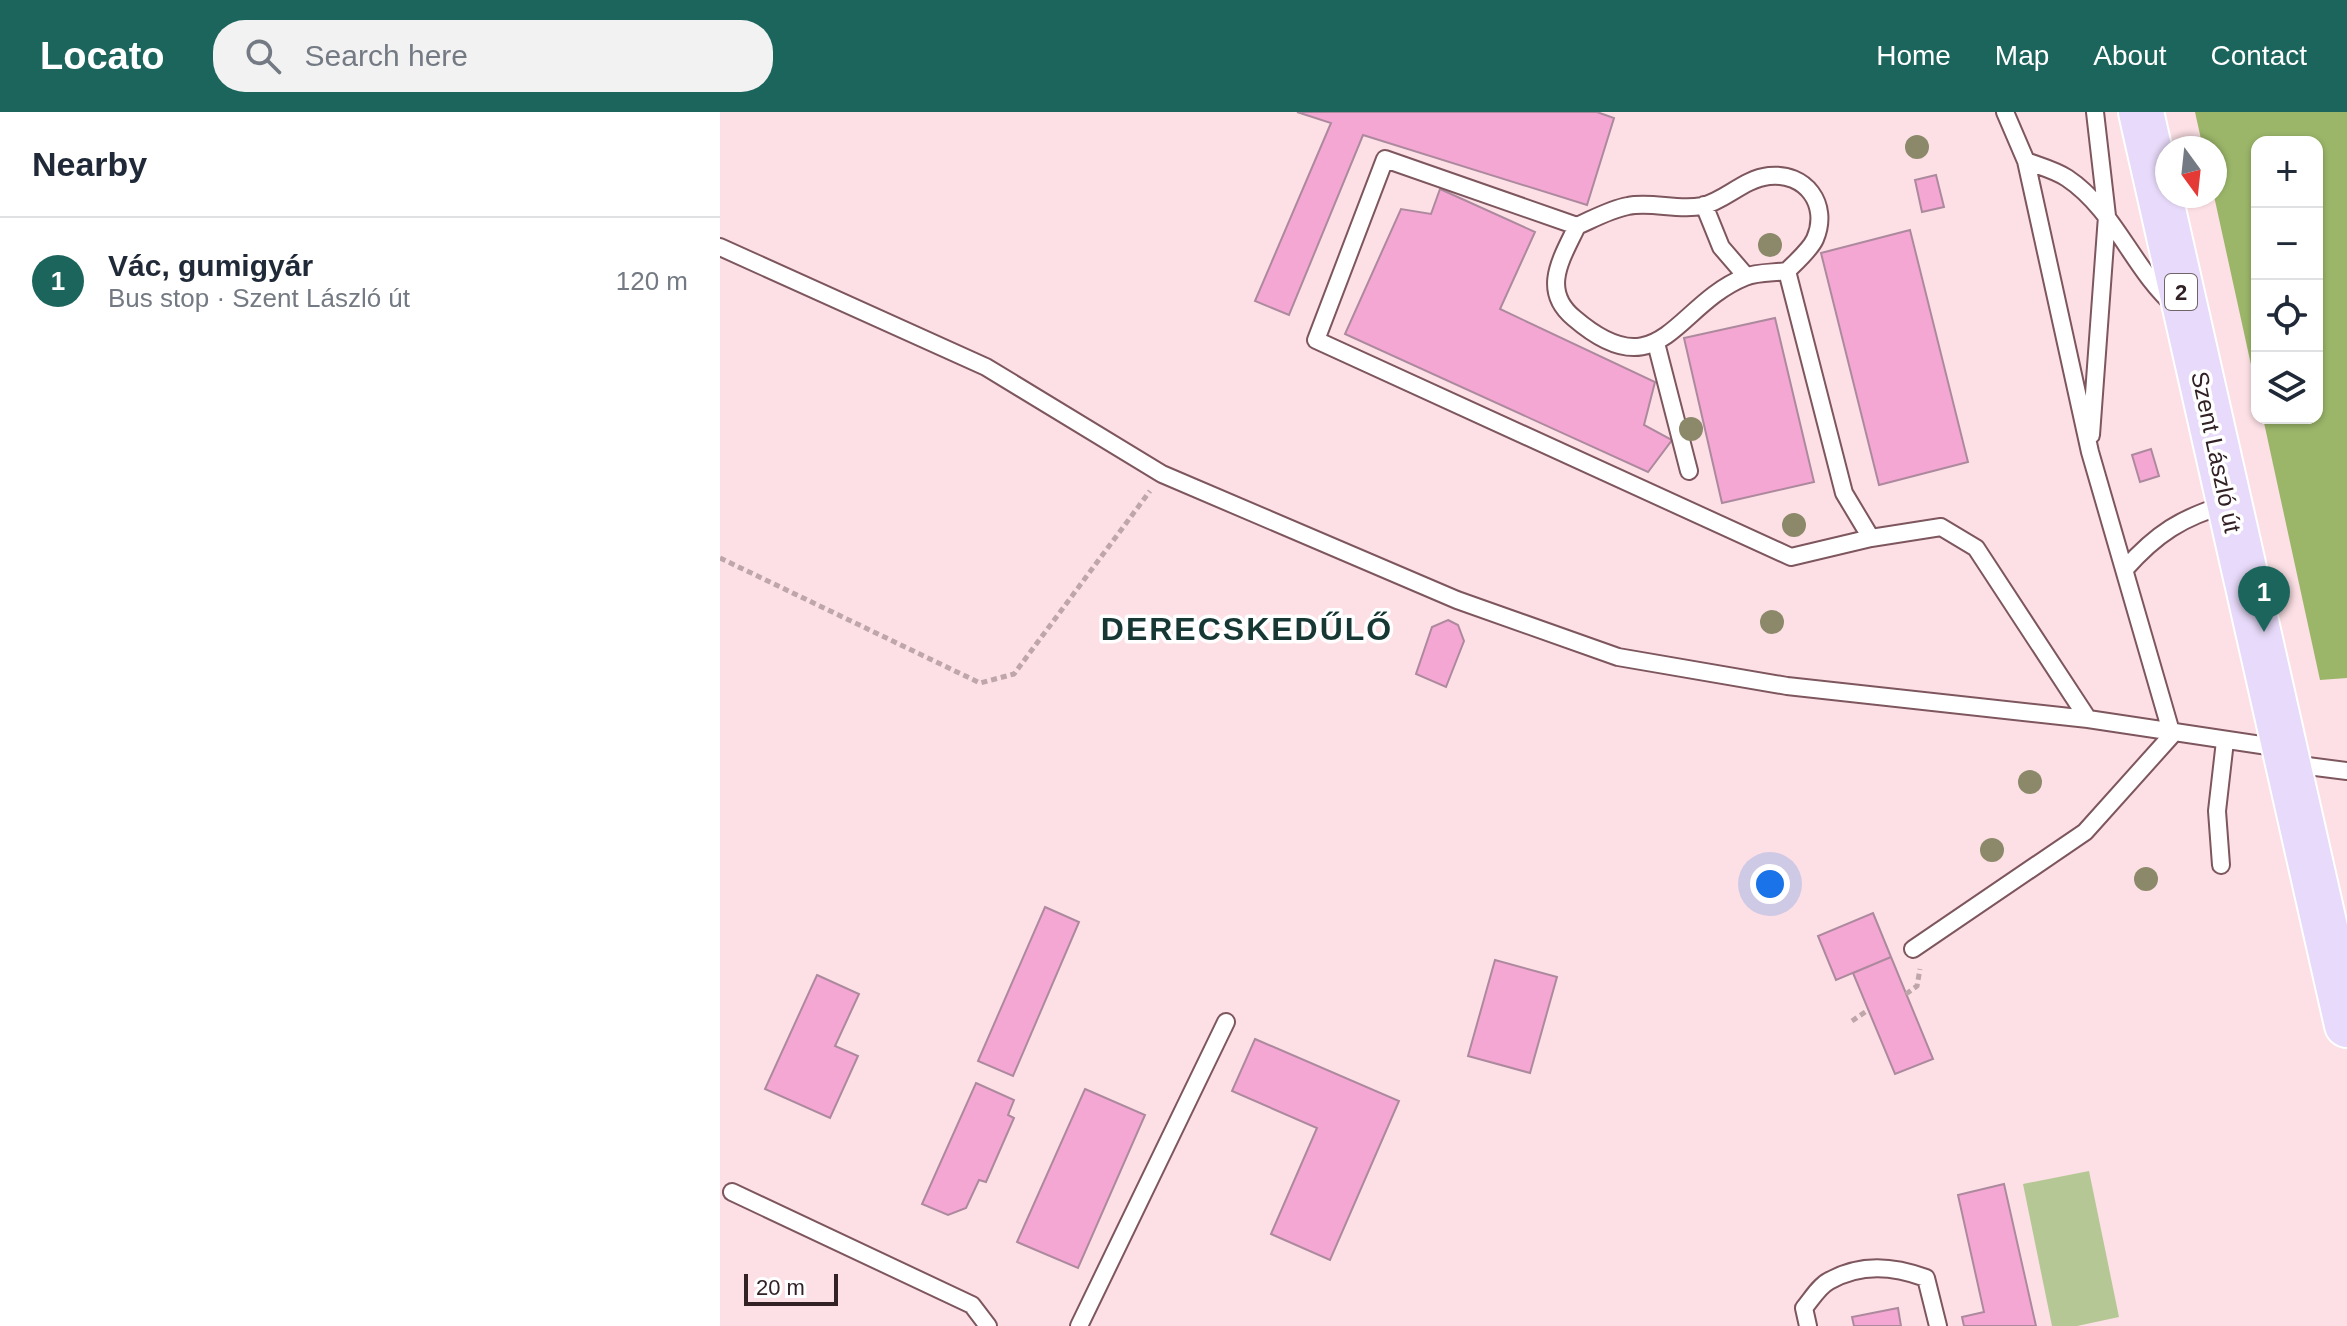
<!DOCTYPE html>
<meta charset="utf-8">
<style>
:root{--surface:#fff;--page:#f2f2f3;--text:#1f2937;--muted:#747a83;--line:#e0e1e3;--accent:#1b655d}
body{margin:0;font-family:Helvetica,sans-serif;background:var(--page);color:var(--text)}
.controls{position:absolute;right:24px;top:24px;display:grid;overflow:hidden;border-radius:16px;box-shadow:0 2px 6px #0004}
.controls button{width:72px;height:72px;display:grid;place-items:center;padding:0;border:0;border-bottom:2px solid var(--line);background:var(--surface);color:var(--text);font:40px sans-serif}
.compass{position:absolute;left:1435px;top:24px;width:72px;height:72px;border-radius:50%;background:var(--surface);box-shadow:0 2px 6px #0004;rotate:165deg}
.scale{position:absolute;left:24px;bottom:20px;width:94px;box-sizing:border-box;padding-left:8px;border:4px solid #322125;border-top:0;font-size:22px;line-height:28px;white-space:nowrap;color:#322125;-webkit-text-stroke:6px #fff;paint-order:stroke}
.you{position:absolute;left:1050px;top:772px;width:28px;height:28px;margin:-20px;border:6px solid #fff;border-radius:50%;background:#1a73e8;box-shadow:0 0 0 12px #1a73e833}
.badge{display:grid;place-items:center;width:52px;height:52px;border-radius:50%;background:var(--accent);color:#fff;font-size:26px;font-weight:700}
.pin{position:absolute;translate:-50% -66px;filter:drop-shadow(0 2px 4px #0008)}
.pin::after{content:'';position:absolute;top:42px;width:28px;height:24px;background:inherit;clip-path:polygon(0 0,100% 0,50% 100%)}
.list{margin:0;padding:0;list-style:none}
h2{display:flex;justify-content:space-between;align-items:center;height:104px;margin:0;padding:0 32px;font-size:34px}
h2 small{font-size:26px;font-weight:400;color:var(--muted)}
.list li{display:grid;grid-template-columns:52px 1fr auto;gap:24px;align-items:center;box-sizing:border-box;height:128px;padding:0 32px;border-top:2px solid var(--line)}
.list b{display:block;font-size:30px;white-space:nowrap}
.list p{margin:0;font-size:26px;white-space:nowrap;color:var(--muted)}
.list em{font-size:26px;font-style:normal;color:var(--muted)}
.icon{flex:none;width:44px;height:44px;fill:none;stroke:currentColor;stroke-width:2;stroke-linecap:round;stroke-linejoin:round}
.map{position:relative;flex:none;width:1627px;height:1214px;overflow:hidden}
header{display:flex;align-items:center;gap:48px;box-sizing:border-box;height:112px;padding:0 40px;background:var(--accent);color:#fff}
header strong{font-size:38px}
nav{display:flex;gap:44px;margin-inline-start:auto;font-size:28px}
.search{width:560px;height:72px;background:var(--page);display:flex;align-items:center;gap:20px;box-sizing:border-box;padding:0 28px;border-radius:32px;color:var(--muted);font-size:30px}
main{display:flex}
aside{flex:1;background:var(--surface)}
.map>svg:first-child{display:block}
</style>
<header>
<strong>Locato</strong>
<div class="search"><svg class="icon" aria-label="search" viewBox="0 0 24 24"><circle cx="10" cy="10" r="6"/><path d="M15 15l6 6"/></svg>Search here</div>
<nav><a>Home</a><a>Map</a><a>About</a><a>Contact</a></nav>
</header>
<main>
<aside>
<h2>Nearby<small></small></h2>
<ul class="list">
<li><span class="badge">1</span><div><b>Vác, gumigyár</b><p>Bus stop · Szent László út</p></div><em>120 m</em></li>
</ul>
</aside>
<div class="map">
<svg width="1627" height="1214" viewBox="0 0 1627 1214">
<rect width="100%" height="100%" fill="#fce0e5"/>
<path fill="#b4c794" d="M 1369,1059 L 1399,1205 L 1357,1214 L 1332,1214 L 1303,1072 Z"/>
<path fill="#9bb669" d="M 1475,0 L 1627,0 L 1627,566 L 1600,568 L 1543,306 L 1597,306 L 1597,30 L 1537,30 L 1537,280 L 1494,84 L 1495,36 L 1483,36 Z"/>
<path fill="#f5a7d4" stroke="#ad899d" stroke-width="2" d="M 577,0 L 877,0 L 894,6 L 867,93 L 643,23 L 569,203 L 535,189 L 611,11 Z
M 1216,63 L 1224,95 L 1202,100 L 1195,68 Z
M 720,77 L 815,120 L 780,197 L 935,270 L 924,313 L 952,328 L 928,360 L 625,222 L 681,97 L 711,102 Z
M 1190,118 L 1248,350 L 1159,373 L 1101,141 Z
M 1055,206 L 1094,370 L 1002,391 L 964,226 Z
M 1431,337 L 1439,364 L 1420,370 L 1412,343 Z
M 728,508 L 738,513 L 744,529 L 726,575 L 696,562 L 712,515 Z
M 325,795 L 359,810 L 293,964 L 258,949 Z
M 1153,801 L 1171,845 L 1116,868 L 1098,824 Z
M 1171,845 L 1213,947 L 1175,962 L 1133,861 Z
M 775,848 L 837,865 L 810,961 L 748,944 Z
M 97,863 L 139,882 L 115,934 L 138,944 L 110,1006 L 45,977 Z
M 535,927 L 679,989 L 610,1148 L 551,1122 L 597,1016 L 512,979 Z
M 256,971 L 294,988 L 288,1003 L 294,1006 L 266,1070 L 259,1068 L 246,1096 L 228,1103 L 202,1092 Z
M 365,977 L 425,1003 L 358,1156 L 297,1130 Z
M 1284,1072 L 1316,1214 L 1244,1214 L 1242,1205 L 1264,1200 L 1238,1083 Z
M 1178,1196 L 1181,1214 L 1134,1214 L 1132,1205 Z"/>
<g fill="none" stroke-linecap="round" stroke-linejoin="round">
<defs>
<path id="lane" d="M 1306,49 C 1319,54 1335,58 1347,66 C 1395,98 1413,158 1456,195
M 984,93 L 1001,135 L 1026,164
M 857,114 C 842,146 820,178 854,206 C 940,280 955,193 1025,165 C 1037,160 1054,161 1067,159 C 1076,150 1090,138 1095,127 C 1110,92 1085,60 1049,64 C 1023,67 1005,89 982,94 C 958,99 931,89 908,94 C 891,97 873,107 857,114 L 665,47 L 596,228 L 1071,445 L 1151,426
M 0,135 L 266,255 L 442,362 L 737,488 L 898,545 L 1067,574 L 1368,607 L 1561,636
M 1067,159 L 1124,381 L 1151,426 L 1221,415 L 1256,436 L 1368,607
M 936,231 L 969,359
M 1371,323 L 1387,104 L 1375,0
M 1405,457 C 1436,422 1462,405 1508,392
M 1572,652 L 1627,659
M 1501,753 L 1497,699 L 1505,629
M 1193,837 L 1365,720 L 1452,623 L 1370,340 L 1306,49 L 1285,0
M 12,1080 L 252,1193 L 268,1214
M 359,1214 L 506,910
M 1088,1214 L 1084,1196 C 1091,1188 1099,1174 1109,1169 C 1141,1151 1173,1154 1206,1166 L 1218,1214"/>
<path id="primary" d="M 1421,0 L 1627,913"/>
</defs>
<use href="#lane" stroke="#7d565e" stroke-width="20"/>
<use href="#primary" stroke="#fff" stroke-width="48"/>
<path stroke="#bea6aa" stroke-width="5" stroke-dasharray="6 4" stroke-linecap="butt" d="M 0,446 L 260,571 L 294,562 L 430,379
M 1186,882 L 1197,874 L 1200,857
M 1132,909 L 1148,898"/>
<use href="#lane" stroke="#fff" stroke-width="16"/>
<use href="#primary" stroke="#e8dafa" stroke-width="44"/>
</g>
<g fill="#8c896a">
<circle cx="1197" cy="35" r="12"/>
<circle cx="1050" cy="133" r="12"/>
<circle cx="971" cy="317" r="12"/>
<circle cx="1074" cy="413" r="12"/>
<circle cx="1052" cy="510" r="12"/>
<circle cx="1310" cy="670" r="12"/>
<circle cx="1272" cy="738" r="12"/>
<circle cx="1426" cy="767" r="12"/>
</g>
<g text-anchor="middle" stroke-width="7" stroke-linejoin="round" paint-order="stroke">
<rect fill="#fff" stroke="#706466" stroke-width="2" x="1445" y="162" width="32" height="36" rx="6"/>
<g font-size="22" font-weight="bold" fill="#322125">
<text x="1461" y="188">2</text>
</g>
<g font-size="24" fill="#322125" stroke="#fff">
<text transform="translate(1496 340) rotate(78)" y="8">Szent László út</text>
</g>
<g font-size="32" font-weight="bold" letter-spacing="2" fill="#163733" stroke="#fff">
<text x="527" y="528">DERECSKEDŰLŐ</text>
</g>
</g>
</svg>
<div class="controls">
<button>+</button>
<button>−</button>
<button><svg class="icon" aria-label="locate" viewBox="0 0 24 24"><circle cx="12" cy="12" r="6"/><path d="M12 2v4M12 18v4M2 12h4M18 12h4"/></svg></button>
<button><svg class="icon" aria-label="layers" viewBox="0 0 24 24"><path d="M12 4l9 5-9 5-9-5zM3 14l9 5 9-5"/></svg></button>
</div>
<svg class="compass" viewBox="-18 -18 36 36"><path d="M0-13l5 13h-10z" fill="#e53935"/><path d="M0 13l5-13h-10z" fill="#747a83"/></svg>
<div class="scale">20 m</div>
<div class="you"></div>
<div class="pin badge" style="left:1544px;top:520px">1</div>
</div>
</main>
